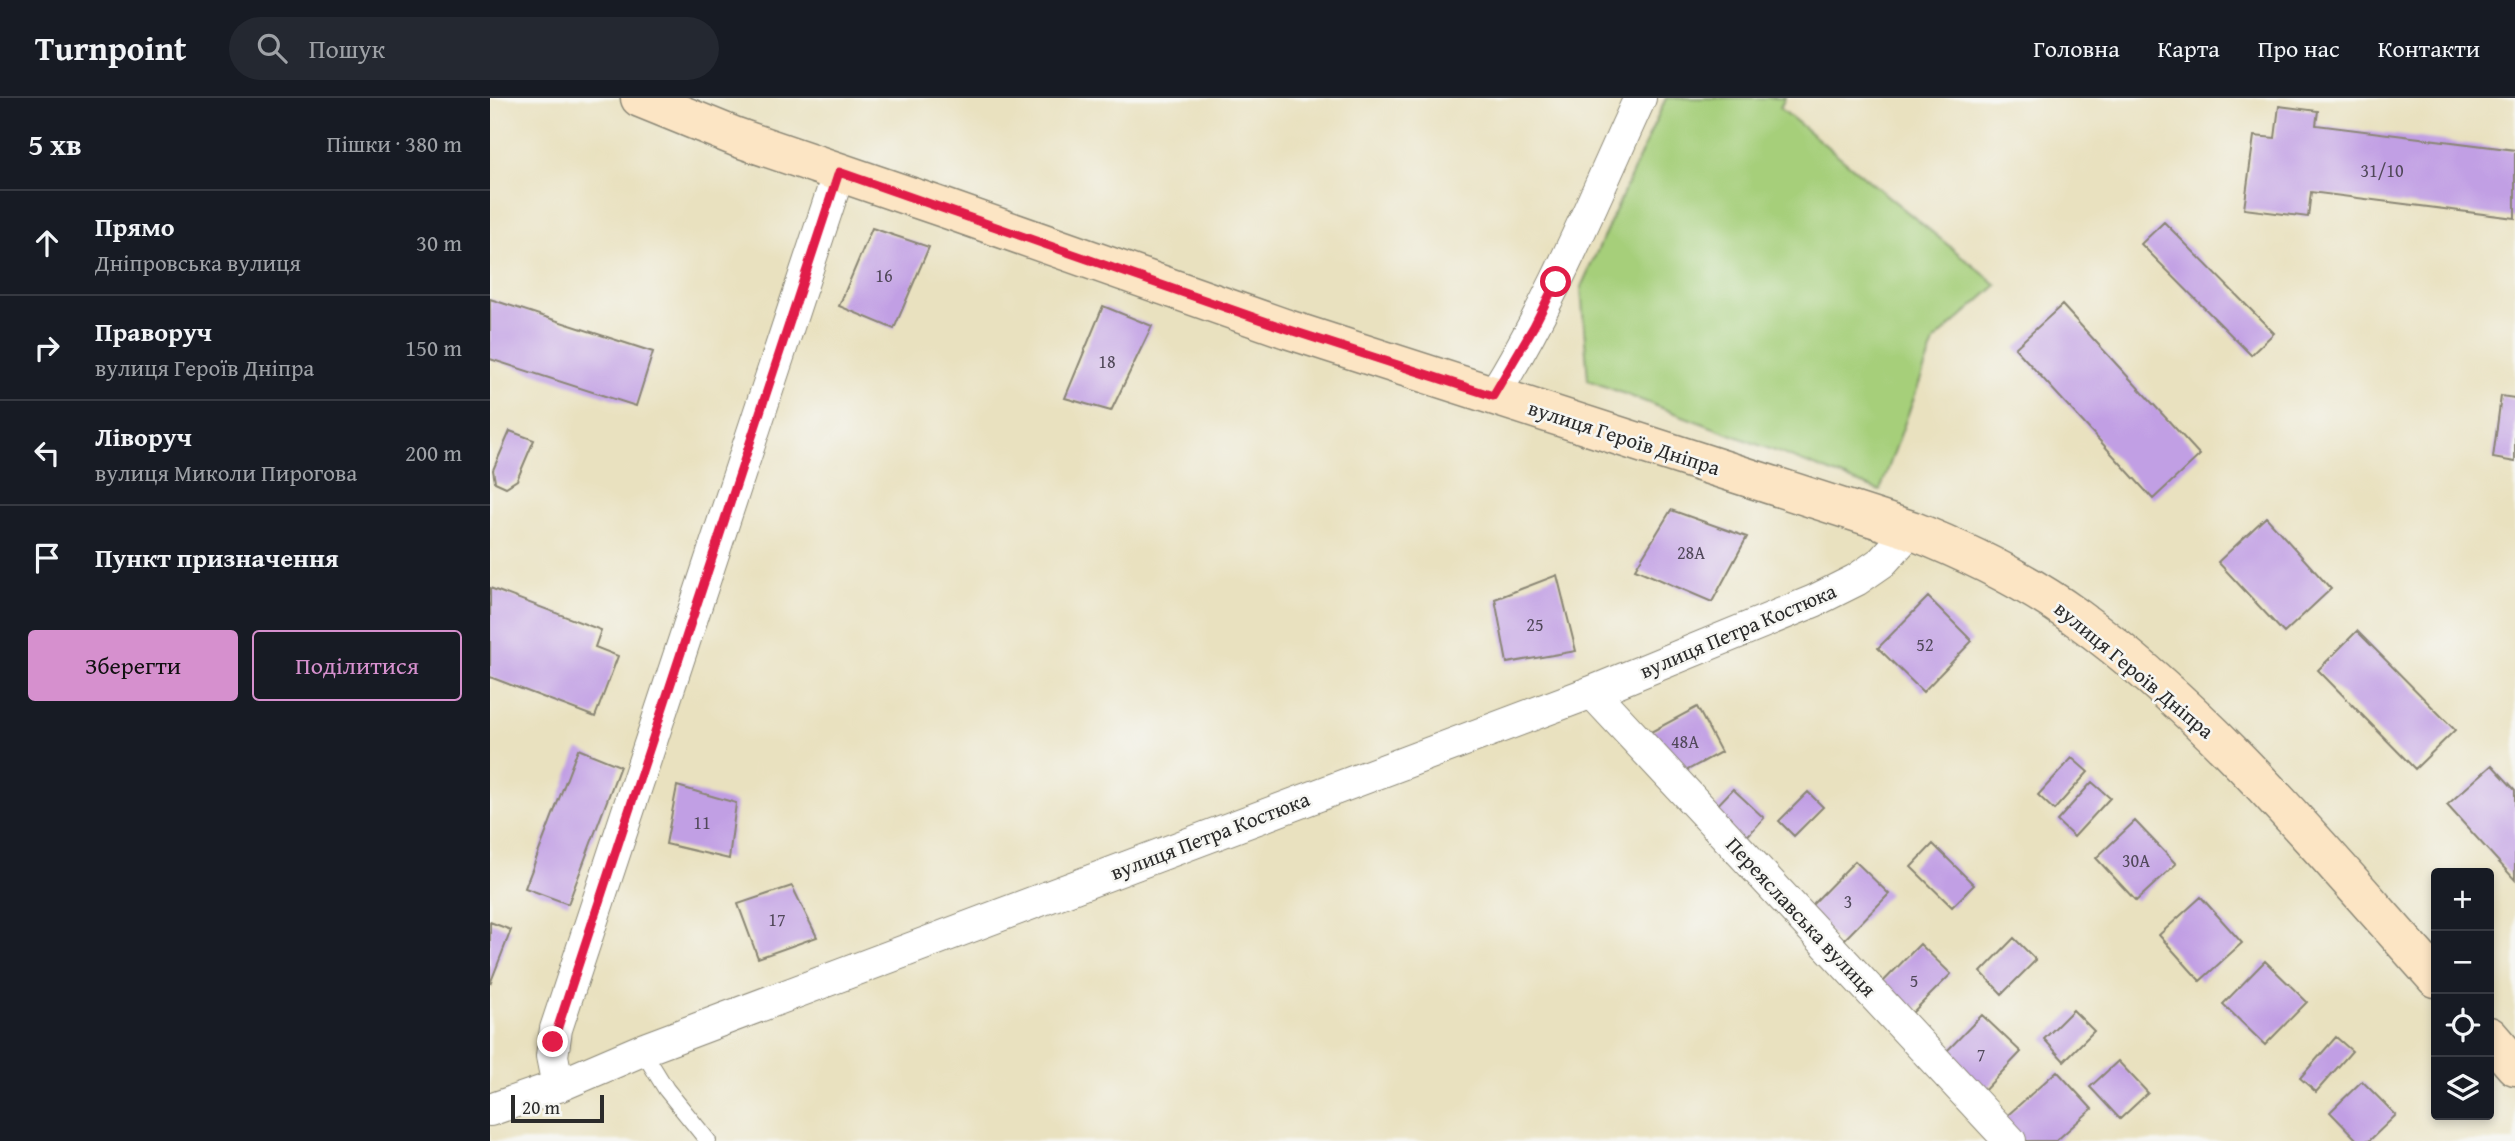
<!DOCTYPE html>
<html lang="uk">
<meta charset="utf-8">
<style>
:root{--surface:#171b24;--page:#242831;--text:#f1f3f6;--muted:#9ea1a6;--line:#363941;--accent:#d690ce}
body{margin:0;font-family:"Gentium Book Plus",serif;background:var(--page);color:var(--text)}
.controls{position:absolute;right:21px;bottom:21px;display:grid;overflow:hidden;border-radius:7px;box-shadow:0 4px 10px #0003}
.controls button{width:63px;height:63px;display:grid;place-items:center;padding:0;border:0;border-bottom:2px solid var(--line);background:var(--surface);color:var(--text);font:35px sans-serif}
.scale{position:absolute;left:21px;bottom:18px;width:93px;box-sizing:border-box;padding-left:7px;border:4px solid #2b2b2b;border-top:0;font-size:19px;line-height:24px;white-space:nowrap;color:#2b2b2b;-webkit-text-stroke:5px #f6f6f2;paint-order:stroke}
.stop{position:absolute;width:21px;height:21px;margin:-16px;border:5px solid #e11d48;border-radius:50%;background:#fff}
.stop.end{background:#e11d48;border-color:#fff;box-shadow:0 2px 7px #0008}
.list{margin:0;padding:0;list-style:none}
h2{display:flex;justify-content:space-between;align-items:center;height:91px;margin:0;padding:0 28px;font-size:30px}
h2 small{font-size:23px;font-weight:400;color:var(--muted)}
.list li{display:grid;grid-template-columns:46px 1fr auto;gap:21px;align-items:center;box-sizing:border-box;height:105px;padding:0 28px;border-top:2px solid var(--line)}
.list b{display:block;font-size:26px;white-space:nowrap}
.list p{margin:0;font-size:23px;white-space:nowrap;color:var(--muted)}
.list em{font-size:23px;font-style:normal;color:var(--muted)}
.actions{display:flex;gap:14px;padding:21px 28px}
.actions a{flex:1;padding:16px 0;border:2px solid var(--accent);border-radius:7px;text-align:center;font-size:24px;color:var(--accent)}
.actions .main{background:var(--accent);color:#111}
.icon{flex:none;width:38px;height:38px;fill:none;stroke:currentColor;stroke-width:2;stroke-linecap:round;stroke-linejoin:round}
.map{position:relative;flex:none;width:2025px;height:1043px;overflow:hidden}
header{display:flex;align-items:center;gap:42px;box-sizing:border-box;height:98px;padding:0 35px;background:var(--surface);border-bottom:2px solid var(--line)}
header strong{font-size:33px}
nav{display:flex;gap:38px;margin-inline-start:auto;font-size:24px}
.search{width:490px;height:63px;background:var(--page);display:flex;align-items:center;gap:18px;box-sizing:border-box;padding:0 24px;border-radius:38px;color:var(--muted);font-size:26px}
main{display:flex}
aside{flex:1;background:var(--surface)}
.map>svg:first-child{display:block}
</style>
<header>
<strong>Turnpoint</strong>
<div class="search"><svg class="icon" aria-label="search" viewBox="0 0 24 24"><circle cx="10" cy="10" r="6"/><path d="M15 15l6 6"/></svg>Пошук</div>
<nav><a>Головна</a><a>Карта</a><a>Про нас</a><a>Контакти</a></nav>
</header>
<main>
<aside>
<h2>5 хв<small>Пішки · 380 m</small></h2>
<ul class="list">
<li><svg class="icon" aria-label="ahead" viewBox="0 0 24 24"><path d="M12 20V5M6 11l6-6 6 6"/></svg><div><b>Прямо</b><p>Дніпровська вулиця</p></div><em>30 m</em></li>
<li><svg class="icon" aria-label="right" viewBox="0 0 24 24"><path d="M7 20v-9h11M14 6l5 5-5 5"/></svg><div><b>Праворуч</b><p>вулиця Героїв Дніпра</p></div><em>150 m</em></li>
<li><svg class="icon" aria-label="left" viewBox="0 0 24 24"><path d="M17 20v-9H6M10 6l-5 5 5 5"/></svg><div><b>Ліворуч</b><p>вулиця Миколи Пирогова</p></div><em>200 m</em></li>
<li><svg class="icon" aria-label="arrive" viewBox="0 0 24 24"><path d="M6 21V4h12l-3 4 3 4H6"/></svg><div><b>Пункт призначення</b></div></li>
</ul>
<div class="actions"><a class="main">Зберегти</a><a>Поділитися</a></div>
</aside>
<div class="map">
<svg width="2025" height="1043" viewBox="0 0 2025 1043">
<rect width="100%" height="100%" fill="#f6f6f2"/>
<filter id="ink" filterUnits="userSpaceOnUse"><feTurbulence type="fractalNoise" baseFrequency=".0143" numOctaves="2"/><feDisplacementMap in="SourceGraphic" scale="14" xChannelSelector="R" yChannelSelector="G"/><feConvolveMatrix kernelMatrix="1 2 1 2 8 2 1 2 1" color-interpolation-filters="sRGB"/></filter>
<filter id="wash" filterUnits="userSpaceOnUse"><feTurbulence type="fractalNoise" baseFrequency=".00686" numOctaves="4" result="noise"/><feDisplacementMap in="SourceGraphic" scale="28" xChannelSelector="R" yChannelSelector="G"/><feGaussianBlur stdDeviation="1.57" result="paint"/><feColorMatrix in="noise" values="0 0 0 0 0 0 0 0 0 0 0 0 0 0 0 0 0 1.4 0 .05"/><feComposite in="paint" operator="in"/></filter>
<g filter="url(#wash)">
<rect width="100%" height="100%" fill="#e9e1bf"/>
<path fill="#a6cf7a" stroke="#687d52" stroke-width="2" d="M 1176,0 L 1295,0 L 1290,10 L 1507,187 L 1445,242 L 1390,393 L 1098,282 L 1091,189 Z"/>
<g id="blocks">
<path fill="#c19fe4" d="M 1789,8 L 1828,13 L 1826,27 L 2025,52 L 2025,120 L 1821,94 L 1818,119 L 1754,111 L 1764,38 L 1785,40 Z
M 1674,124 L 1784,235 L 1761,257 L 1651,146 Z
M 382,130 L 439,149 L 404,231 L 349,208 Z
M 0,201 L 163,254 L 146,308 L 0,261 Z
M 1572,207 L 1710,357 L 1663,401 L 1525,250 Z
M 613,208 L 662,228 L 621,313 L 575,300 Z
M 2011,298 L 2025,300 L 2025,364 L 2003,360 Z
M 20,333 L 44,342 L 27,382 L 16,389 L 5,384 L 3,372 Z
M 1181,412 L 1257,439 L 1222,504 L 1145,471 Z
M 1776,419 L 1841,491 L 1794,535 L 1728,464 Z
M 1067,477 L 1086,553 L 1017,565 L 1005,501 Z
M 0,490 L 111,532 L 105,549 L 128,558 L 105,619 L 0,579 Z
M 1438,499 L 1482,543 L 1433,594 L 1388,550 Z
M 1867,533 L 1965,632 L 1925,671 L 1828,572 Z
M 1207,609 L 1231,654 L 1183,680 L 1159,635 Z
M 88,651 L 130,668 L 78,806 L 35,790 Z
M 1582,660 L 1598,674 L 1564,712 L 1548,697 Z
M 2002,667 L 2025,692 L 2025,782 L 1957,707 Z
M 1602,684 L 1620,700 L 1584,739 L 1567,723 Z
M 187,688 L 246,705 L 239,761 L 176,746 Z
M 1243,691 L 1274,720 L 1250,746 L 1219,716 Z
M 1318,694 L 1333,709 L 1304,738 L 1289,723 Z
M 1645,723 L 1686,766 L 1646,803 L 1606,760 Z
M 1443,746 L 1484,787 L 1462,809 L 1421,769 Z
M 1365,763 L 1399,796 L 1351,845 L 1317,812 Z
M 302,788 L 327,839 L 268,860 L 248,806 Z
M 1711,799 L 1752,845 L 1710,883 L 1669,837 Z
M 0,824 L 21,832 L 0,886 Z
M 1524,840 L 1546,862 L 1512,896 L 1491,874 Z
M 1430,846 L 1461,876 L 1417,920 L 1387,890 Z
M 1775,863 L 1817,904 L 1775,947 L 1733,906 Z
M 1583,912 L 1604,933 L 1574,963 L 1554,941 Z
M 1492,917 L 1531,954 L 1490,997 L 1451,959 Z
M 1846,939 L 1862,953 L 1826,994 L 1810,980 Z
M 1628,963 L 1658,995 L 1630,1021 L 1600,989 Z
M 1567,973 L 1602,1011 L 1566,1043 L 1526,1043 L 1510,1024 Z
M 1872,983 L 1906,1017 L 1879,1043 L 1868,1043 L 1840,1014 Z"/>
</g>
</g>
<g filter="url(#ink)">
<use href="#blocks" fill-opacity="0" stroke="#8a8675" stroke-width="2"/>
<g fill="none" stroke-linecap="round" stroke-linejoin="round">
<defs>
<path id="service" d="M 152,952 L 176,991 L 218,1043"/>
<path id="minor" d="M 1003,298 C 1062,204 1104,100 1150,0
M 1102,594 L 1520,1043
M 68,988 L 62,958 L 66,931 L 349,74
M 0,1012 L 68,988 L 152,952 L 1102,594 L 1324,503 L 1366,482 L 1392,464 L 1421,432"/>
<path id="secondary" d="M 150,0 L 246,39 L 454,110 L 797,231 L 1421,432 C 1479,455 1535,482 1586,519 C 1723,618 1834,755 1946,880
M 1999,938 L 2025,968"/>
</defs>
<use href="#service" stroke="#8a8675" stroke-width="18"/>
<use href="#minor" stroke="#8a8675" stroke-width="34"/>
<use href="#secondary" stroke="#8a8675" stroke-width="41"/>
<use href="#service" stroke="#fff" stroke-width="16"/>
<use href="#minor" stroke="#fff" stroke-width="32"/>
<use href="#secondary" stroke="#fce5c4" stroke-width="38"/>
</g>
</g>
<g fill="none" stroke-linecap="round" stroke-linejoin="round" filter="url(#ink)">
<path stroke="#e11d48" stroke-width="9" d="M 63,944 L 349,74 L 797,231 L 1003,298 L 1044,228 L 1066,184"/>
</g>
<g text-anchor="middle" stroke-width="5" stroke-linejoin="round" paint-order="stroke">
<g font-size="18" fill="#504859">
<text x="1892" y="79">31/10</text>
<text x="394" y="184">16</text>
<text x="617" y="270">18</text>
<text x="1201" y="461">28А</text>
<text x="1045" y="533">25</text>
<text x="1435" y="553">52</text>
<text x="1195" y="650">48А</text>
<text x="212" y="731">11</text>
<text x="1646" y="769">30А</text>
<text x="1358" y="810">3</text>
<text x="287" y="828">17</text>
<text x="1424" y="889">5</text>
<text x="1491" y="963">7</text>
</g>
<g font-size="21" fill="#2b2b2b" stroke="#f6f6f2">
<text transform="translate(1134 340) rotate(18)" y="7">вулиця Героїв Дніпра</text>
<text transform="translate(1248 533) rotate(-23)" y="7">вулиця Петра Костюка</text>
<text transform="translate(1644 572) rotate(40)" y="7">вулиця Героїв Дніпра</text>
<text transform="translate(720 738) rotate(-21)" y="7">вулиця Петра Костюка</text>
<text transform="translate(1311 819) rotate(47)" y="7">Переяславська вулиця</text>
</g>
</g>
</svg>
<div class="controls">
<button>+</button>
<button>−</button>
<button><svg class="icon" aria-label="locate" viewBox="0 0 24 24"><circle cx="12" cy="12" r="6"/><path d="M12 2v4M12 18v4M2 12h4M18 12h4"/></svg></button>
<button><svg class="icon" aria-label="layers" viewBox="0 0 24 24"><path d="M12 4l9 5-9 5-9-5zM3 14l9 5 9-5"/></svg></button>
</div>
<div class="scale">20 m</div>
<div class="stop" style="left:1066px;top:184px"></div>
<div class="stop end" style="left:63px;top:944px"></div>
</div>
</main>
